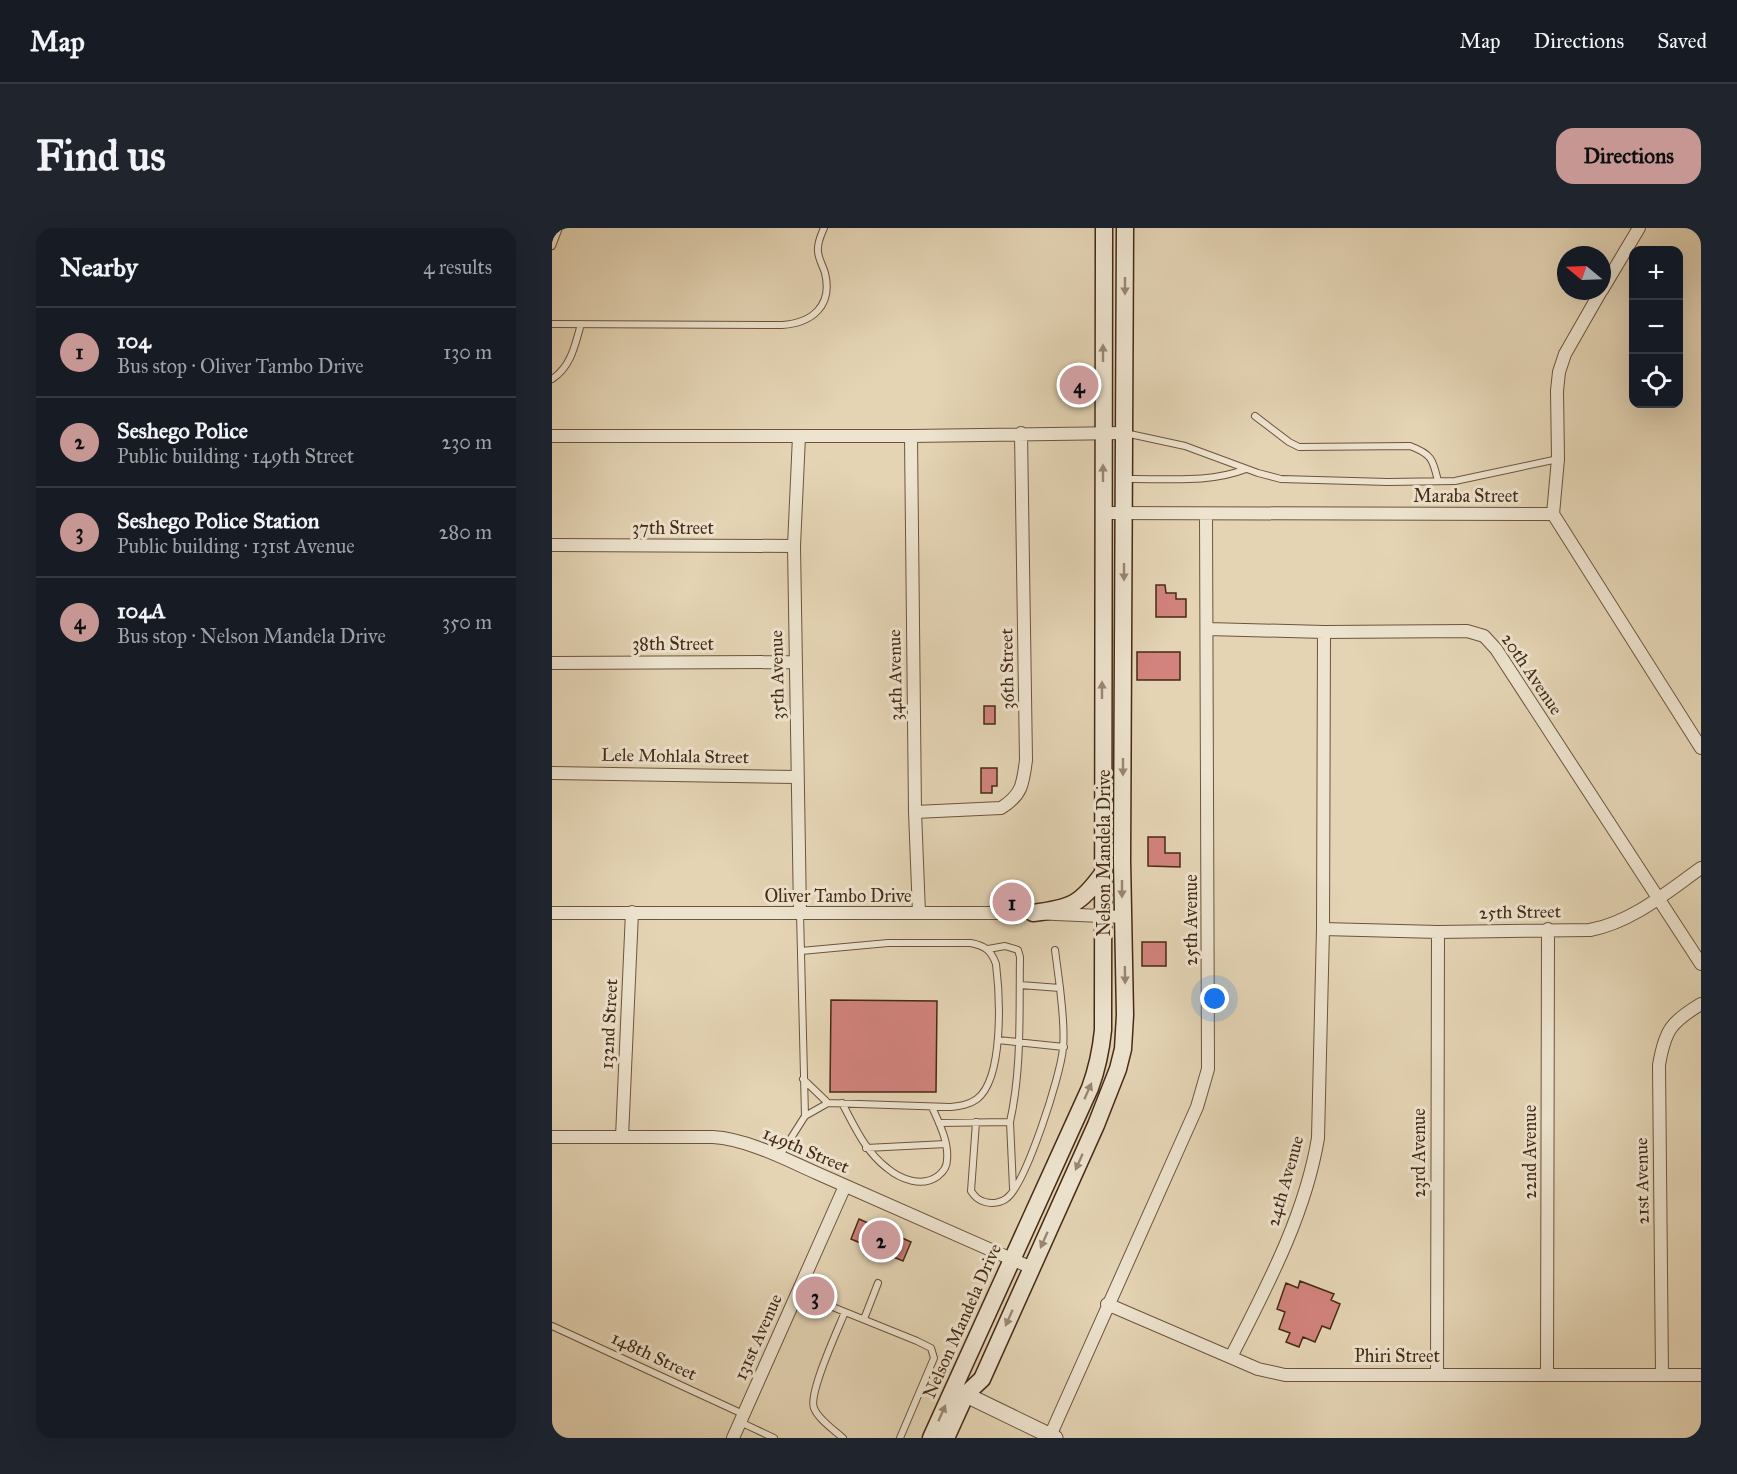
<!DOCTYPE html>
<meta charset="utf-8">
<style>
:root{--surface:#171b24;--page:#20242c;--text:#f1f3f6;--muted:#9ea1a6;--line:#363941;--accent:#c59692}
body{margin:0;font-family:"IM FELL Great Primer",serif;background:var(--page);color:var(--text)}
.controls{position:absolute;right:18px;top:18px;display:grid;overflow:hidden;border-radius:12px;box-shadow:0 6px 24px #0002}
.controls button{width:54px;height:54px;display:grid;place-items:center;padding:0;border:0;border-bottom:2px solid var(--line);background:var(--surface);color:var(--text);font:30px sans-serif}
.compass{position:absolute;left:1005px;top:18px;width:54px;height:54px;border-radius:50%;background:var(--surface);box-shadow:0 6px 24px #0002;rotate:289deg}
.you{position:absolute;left:663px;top:771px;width:21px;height:21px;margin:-15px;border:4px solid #fff;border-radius:50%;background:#1a73e8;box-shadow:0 0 0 9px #1a73e833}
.badge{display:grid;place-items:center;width:39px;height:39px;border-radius:50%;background:var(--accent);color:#111;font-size:20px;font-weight:700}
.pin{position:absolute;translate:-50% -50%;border:3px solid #fff;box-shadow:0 2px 6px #0006}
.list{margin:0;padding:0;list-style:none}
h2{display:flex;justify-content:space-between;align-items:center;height:78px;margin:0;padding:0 24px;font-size:26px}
h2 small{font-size:20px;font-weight:400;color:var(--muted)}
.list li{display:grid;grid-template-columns:39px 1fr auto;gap:18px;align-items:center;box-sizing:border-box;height:90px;padding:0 24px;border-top:2px solid var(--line)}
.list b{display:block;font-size:22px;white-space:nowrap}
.list p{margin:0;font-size:20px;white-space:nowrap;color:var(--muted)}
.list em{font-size:20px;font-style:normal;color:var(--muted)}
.icon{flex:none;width:33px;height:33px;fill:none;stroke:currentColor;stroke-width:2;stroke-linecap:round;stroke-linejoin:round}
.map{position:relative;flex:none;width:1149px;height:1210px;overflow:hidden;border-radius:18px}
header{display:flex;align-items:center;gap:36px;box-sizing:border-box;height:84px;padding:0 30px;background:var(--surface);border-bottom:2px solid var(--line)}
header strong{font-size:28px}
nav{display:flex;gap:33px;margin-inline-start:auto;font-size:21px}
.intro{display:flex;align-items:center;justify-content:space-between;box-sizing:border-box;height:144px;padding:0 36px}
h1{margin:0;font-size:42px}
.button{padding:15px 27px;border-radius:18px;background:var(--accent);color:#111;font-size:21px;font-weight:700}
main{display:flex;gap:36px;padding:0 36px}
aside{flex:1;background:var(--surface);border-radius:18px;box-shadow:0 6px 24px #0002}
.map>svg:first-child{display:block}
</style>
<header>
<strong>Map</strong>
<nav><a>Map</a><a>Directions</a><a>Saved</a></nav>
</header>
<div class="intro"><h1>Find us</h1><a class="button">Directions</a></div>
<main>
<aside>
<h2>Nearby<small>4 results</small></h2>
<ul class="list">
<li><span class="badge">1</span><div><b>104</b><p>Bus stop · Oliver Tambo Drive</p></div><em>130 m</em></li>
<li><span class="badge">2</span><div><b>Seshego Police</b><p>Public building · 149th Street</p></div><em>230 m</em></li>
<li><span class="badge">3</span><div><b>Seshego Police Station</b><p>Public building · 131st Avenue</p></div><em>280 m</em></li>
<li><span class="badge">4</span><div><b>104A</b><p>Bus stop · Nelson Mandela Drive</p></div><em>350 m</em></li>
</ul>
</aside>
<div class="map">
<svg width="1149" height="1210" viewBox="0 0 1149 1210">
<rect width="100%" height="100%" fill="#e4d4b4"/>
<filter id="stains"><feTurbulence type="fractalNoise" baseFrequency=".00333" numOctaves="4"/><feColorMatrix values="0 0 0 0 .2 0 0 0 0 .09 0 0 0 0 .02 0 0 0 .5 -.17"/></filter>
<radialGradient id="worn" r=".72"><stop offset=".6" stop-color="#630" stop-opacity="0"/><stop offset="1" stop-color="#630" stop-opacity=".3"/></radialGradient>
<path fill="#d2837d" stroke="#452a15" stroke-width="1.5" d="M 604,357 L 613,357 L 614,365 L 624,365 L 624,371 L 634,371 L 634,389 L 604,389 Z
M 585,424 L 628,424 L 628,452 L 585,452 Z
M 432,478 L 443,478 L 443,496 L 432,496 Z
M 429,540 L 445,540 L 445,558 L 440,558 L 440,565 L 429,565 Z
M 596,609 L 613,609 L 613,625 L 628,625 L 628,639 L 596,638 Z
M 590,714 L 614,714 L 614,738 L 590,738 Z
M 279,772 L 385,773 L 384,864 L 278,864 Z
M 307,991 L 359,1014 L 351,1033 L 299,1011 Z
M 748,1053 L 782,1066 L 779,1072 L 788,1076 L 778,1101 L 770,1098 L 763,1114 L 751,1109 L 747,1119 L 734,1114 L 738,1105 L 727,1101 L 733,1084 L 725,1081 L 734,1055 L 746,1060 Z"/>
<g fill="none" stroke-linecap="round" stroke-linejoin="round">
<defs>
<path id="service" d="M 0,18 L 7,0
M 0,96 L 230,97 C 260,95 281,78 273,45 C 271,38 266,30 266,23 C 265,15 269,7 272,0
M 0,151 C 19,139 23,117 29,96
M 703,188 L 737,214 L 747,219 L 858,218 C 880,226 881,232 886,253
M 573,205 L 633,218 L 706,245 L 729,251 L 836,254 L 903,253 L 1006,231
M 573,251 C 614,250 655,256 694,241
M 248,685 L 253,888
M 503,722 L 508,760
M 446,812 L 512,819
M 251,851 L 276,875
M 290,875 C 303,899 313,923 335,940 C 348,951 370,960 386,948 C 391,944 395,939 395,932 C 397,914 387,895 380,879
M 424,894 L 419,963 C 423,969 426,972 433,974 C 440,976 449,975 455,970 C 474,955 509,847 511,820 C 513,800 510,780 508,760 L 468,757
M 458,894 L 461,960
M 387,895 L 458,894 C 470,840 467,785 468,729 L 466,722 L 453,718 L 436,721
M 314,920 L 394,916
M 227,929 L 253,888 L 276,875 L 398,879 C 407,878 417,877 425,871 C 452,850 448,768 444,736 C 439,722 433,718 419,715 L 336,715 L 249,723
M 246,1065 L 365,1113 L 379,1120 L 382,1130 L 348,1210
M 312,1091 L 326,1055
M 0,1098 L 191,1186
M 188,1194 L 222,1210
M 291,1210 C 282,1202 266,1191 262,1180 C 256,1166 286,1101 293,1084"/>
<path id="minor" d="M 1050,62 L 1087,0
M 0,208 L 359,208 L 572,205
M 247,208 L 242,318 L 248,685
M 359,208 L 363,584 L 367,685
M 551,285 L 1001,286
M 1001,286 L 1149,520
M 1001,286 L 1006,231 L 1005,163 L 1007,144 L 1013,126 L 1049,63
M 0,317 L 242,318
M 656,401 L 772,404 L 915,403 L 932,408 L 944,421 L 1149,736
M 0,435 L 242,434
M 0,545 L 244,549
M 363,584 L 449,580 C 470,567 471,556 474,532 L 469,205
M 0,685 L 481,685 L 572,689
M 771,701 L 886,704 L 1038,702 C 1080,694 1115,664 1149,640
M 0,909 L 161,909 C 196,911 237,933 269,947 C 339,978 409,1009 480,1040
M 70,909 L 80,684
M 555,1076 L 706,1141 L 733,1147 L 1149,1147
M 679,1129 C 714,1060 753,988 766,910 L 771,701 L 772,404
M 885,1146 L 886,704
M 995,1146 L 996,701
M 1110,1147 L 1107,837 C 1113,802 1119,794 1149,776
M 498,1208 L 645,879 L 656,841 L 654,287
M 181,1210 L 293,958"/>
<path id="tertiary" d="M 404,1162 L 503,1210"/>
<path id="secondary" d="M 481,685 C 519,680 528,677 551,645
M 379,1210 L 538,860 C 545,841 549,822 551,802 L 552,0
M 394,1210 L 414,1166 L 430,1151 L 544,897 L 566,841 L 571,821 L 573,787 L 570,632 L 573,0"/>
</defs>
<use href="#service" stroke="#6d543d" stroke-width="8"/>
<use href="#minor" stroke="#6d543d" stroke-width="14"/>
<use href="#tertiary" stroke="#6d543d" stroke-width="17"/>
<use href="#secondary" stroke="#452a15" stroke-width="19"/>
<use href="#service" stroke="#ede3ce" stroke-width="6"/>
<use href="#minor" stroke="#ede3ce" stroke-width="12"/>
<use href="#tertiary" stroke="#ede3ce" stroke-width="15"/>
<use href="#secondary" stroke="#ede3ce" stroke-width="16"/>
</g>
<defs><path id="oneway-solid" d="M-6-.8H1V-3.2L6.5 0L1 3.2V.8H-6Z" transform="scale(1.5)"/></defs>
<g fill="#998672">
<use href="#oneway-solid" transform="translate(573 58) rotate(90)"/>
<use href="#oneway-solid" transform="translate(551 125) rotate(-90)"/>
<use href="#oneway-solid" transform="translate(551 245) rotate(-90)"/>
<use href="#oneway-solid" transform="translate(572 344) rotate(90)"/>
<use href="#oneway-solid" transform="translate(550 462) rotate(-90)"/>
<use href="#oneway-solid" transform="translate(571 539) rotate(90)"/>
<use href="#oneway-solid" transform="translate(570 661) rotate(90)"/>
<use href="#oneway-solid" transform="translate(573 747) rotate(89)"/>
<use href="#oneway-solid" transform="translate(536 863) rotate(-66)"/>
<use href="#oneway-solid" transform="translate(527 934) rotate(114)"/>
<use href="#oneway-solid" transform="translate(492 1012) rotate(114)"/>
<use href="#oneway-solid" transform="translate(457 1090) rotate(114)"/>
<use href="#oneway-solid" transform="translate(390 1185) rotate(-66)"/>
</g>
<g text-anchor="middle" stroke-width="6" stroke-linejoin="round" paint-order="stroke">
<g font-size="18" fill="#452a15" stroke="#ede3ce">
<text x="914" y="274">Maraba Street</text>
<text x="121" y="306">37th Street</text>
<text x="121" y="422">38th Street</text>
<text transform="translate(455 441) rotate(-91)" y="6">36th Street</text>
<text transform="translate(980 446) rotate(56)" y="6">20th Avenue</text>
<text transform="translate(225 447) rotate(-91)" y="6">35th Avenue</text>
<text transform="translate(343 447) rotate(-91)" y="6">34th Avenue</text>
<text transform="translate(123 528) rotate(1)" y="6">Lele Mohlala Street</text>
<text transform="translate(552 625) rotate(-90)" y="6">Nelson Mandela Drive</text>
<text x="286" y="674">Oliver Tambo Drive</text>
<text transform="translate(968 684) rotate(-1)" y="6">25th Street</text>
<text transform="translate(639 692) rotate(-90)" y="6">25th Avenue</text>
<text transform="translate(57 796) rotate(-87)" y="6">132nd Street</text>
<text transform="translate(254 922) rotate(23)" y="6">149th Street</text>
<text transform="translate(978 924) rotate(-90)" y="6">22nd Avenue</text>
<text transform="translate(867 925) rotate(-90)" y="6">23rd Avenue</text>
<text transform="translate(733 953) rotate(-74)" y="6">24th Avenue</text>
<text transform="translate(1090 953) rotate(-91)" y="6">21st Avenue</text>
<text transform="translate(410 1093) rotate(-66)" y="6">Nelson Mandela Drive</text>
<text transform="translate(206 1109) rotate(-66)" y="6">131st Avenue</text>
<text transform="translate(102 1128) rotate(25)" y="6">148th Street</text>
<text x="845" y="1134">Phiri Street</text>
</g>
</g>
<rect width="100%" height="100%" filter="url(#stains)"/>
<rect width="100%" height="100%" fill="url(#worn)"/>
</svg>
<div class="controls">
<button>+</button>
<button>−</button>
<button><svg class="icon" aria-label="locate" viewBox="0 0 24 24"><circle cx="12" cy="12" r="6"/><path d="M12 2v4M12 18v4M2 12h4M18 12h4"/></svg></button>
</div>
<svg class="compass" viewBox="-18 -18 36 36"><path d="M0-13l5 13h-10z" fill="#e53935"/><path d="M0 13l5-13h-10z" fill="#9ea1a6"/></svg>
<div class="you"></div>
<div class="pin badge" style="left:460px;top:674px">1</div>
<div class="pin badge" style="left:329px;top:1012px">2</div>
<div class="pin badge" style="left:263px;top:1068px">3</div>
<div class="pin badge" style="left:527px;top:157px">4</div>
</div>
</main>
